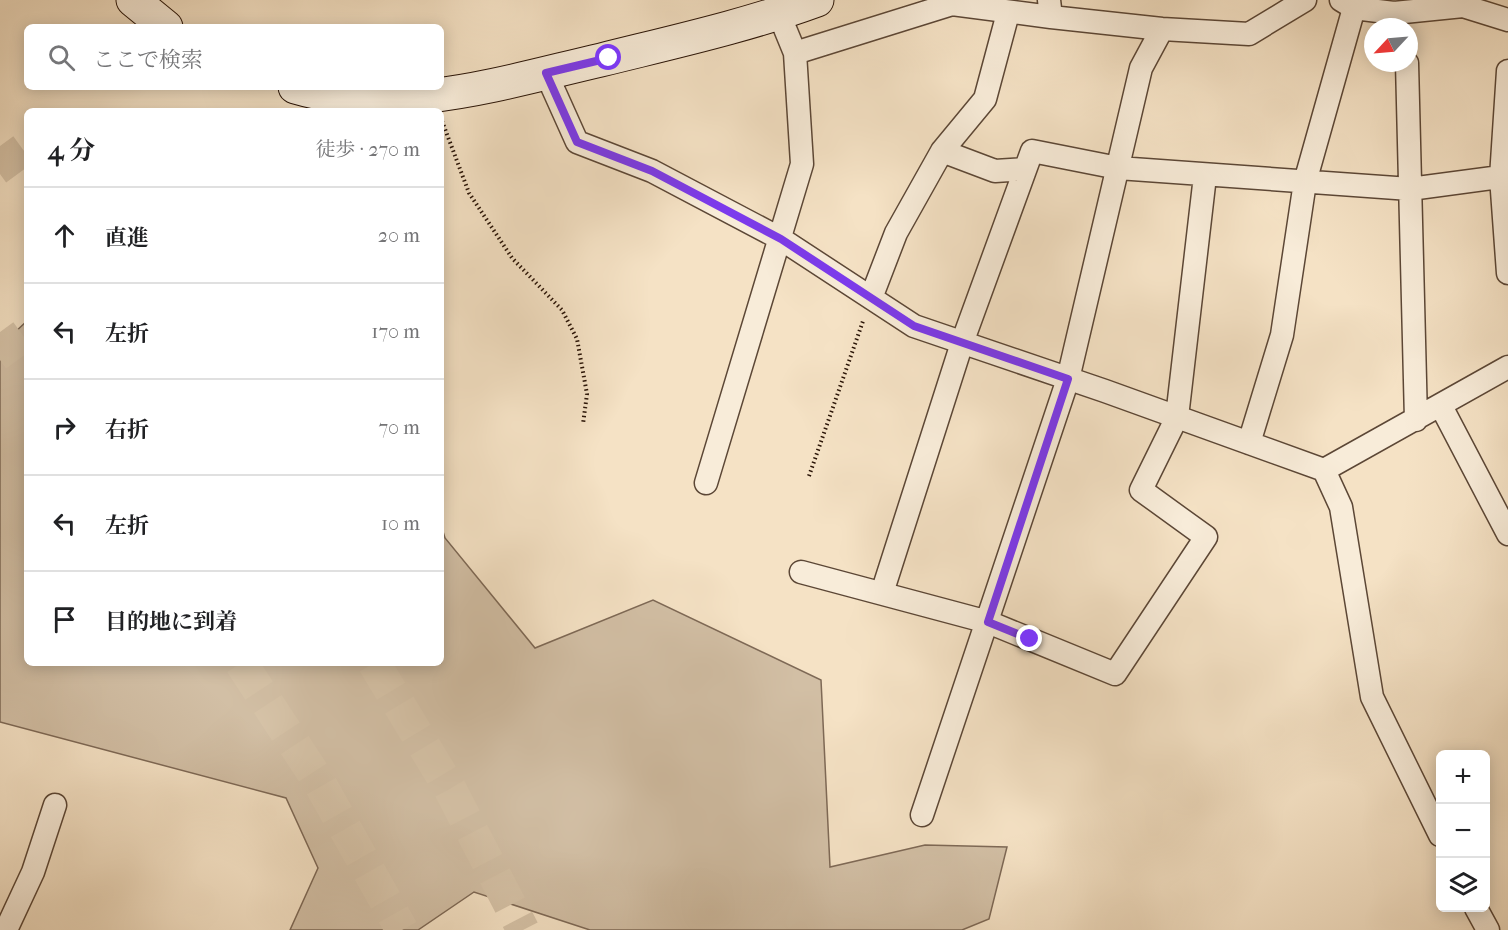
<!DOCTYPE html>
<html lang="ja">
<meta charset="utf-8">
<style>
:root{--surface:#fff;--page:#f2f2f2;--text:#202124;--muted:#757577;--line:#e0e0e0}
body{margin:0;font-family:"IM FELL French Canon","Noto Serif JP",serif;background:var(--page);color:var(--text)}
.controls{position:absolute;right:18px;bottom:18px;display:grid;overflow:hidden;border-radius:9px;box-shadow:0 3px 15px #0003}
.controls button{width:54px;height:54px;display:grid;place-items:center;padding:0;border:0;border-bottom:2px solid var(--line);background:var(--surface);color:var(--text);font:30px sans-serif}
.compass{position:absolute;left:1364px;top:18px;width:54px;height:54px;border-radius:50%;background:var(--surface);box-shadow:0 3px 15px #0003;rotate:244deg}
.stop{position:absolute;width:18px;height:18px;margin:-14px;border:4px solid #7c3aed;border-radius:50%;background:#fff}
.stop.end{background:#7c3aed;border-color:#fff;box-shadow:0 2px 6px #0008}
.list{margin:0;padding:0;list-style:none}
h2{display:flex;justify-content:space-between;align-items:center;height:78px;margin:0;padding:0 24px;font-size:26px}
h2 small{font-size:20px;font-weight:400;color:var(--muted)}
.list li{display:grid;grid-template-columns:39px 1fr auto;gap:18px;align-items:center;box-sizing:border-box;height:96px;padding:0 24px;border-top:2px solid var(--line)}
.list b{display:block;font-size:22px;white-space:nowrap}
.list em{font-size:20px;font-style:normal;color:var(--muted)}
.icon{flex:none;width:33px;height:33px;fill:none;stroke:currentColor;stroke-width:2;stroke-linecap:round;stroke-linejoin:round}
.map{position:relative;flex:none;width:1508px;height:930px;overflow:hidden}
.search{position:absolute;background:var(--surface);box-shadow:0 3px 15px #0003;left:24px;top:24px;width:420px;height:66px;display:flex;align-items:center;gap:15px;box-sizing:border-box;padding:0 21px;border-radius:9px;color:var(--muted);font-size:22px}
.panel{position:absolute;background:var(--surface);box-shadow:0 3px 15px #0003;left:24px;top:108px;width:420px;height:558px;border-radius:9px}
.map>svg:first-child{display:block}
</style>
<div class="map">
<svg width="1508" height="930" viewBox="0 0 1508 930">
<rect width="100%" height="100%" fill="#f5e2c5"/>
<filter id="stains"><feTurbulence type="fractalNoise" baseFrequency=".00333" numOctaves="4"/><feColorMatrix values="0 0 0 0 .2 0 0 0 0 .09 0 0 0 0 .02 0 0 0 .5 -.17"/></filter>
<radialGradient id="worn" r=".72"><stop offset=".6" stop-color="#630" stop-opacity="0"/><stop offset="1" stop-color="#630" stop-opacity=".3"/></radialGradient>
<path fill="#d2bfa5" stroke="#7e6956" stroke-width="1.5" d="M 27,321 L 27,663 L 441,663 L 441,525 L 445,538 L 535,648 L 653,600 L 821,680 L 830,867 L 925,845 L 1007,847 L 989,919 L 962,930 L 590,930 L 474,892 L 418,930 L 290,930 L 318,868 L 286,798 L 0,722 L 0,346 Z"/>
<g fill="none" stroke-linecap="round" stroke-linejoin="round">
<path stroke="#d6c3a8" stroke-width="33" stroke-dasharray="33 16" stroke-linecap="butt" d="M 0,146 L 27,183
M 0,332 L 27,369
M 241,663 L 319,782 L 402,930
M 374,663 L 450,789 L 523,930"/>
<defs>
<path id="street" d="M 1049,0 L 1051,17 L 1162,29 L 1249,34 L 1305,0
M 1341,0 L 1354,8 L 1394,13 L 1463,6 L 1508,20
M 795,53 L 952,4 L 1051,17
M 1407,63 L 1416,420
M 1508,71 L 1501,177 L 1508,273
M 546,73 L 577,142 L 652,171 L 781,239 L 914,326 L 1105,391 L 1324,470 L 1341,507 L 1372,697 L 1440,835
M 942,151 L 995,171 L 1025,169
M 871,298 L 896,233 L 942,151 L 985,99 L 1008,13
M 1441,406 L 1508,534
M 1249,443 L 1282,335 L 1305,182 L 1354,8
M 1324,470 L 1508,367
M 706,483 L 802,164 L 795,53 L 779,14 L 778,0
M 801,572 L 988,622 L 1115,674 L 1206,537 L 1141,490 L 1177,417 L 1205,176
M 882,593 L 962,343 L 1032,151 L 1118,168 L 1410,189 L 1508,176
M 922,815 L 1068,379 L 1141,68 L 1162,29
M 1476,908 L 1488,930
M 6,930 L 33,872 L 55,805"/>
<path id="secondary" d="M 133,0 L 166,27
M 295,87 C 397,117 501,83 601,60 C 673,42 746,26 817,0"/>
</defs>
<use href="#street" stroke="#5c4736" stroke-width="25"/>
<use href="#secondary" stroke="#291306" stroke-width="35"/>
<path stroke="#291306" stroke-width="4" stroke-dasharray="1.5 3" stroke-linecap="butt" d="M 442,121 L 469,193 L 512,258 L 562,310 L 577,339 L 587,394 L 583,424
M 809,476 L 863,321"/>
<use href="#street" stroke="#f8ecd9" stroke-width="22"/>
<use href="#secondary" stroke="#f8ecd9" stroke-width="33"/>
</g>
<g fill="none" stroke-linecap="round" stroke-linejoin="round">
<path stroke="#7c3aed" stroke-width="8" d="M 609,58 L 546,73 L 577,142 L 652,171 L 781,239 L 914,326 L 1068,379 L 988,622 L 1030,639"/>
</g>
<rect width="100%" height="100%" filter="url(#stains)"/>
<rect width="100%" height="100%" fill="url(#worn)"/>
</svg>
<div class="controls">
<button>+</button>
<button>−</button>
<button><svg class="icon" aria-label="layers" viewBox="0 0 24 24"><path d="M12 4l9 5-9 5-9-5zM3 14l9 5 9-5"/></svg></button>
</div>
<svg class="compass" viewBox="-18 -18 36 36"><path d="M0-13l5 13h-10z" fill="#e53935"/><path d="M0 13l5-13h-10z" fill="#757577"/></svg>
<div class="stop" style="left:609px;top:58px"></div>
<div class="stop end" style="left:1030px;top:639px"></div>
<div class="search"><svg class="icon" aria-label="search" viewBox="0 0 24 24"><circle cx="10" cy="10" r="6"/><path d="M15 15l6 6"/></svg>ここで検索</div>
<section class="panel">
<h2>4 分<small>徒歩 · 270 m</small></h2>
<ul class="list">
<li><svg class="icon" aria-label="ahead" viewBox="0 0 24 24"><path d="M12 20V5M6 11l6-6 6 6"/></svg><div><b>直進</b></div><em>20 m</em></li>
<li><svg class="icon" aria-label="left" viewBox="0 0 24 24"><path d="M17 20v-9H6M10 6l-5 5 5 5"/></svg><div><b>左折</b></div><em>170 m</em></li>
<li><svg class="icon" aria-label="right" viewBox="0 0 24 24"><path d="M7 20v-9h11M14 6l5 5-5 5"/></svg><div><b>右折</b></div><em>70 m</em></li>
<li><svg class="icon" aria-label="left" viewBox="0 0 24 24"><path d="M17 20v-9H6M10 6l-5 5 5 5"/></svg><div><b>左折</b></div><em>10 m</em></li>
<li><svg class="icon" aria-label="arrive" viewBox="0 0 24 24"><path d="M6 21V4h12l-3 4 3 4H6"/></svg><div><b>目的地に到着</b></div></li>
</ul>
</section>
</div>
